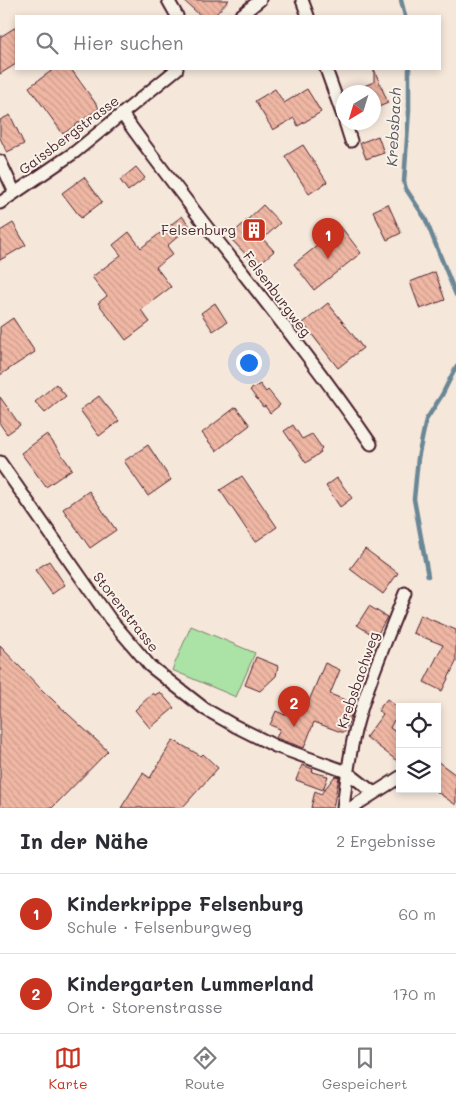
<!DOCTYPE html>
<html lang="de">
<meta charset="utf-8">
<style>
:root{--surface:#fff;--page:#f7f7f7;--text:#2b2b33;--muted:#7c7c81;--line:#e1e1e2;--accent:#c8321e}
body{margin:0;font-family:Mali,sans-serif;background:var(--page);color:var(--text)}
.controls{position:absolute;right:15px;bottom:15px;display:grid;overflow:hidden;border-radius:0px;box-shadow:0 2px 8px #0003}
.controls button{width:45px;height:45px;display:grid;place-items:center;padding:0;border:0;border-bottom:1px solid var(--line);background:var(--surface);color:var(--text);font:25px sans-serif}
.compass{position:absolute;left:336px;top:85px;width:45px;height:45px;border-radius:50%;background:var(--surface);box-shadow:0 2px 8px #0003;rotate:218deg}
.you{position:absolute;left:248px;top:362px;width:18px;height:18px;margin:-12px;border:4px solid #fff;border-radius:50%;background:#1a73e8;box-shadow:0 0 0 8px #1a73e833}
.badge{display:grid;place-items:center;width:32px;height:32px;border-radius:50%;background:var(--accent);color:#fff;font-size:16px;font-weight:700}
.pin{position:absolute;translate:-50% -41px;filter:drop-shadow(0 1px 2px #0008)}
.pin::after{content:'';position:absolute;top:26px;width:18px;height:15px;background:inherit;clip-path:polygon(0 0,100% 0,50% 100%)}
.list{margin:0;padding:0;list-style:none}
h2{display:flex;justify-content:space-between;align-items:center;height:65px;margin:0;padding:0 20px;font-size:21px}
h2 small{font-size:16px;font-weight:400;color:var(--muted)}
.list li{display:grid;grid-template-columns:32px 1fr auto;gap:15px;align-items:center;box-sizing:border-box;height:80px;padding:0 20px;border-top:1px solid var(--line)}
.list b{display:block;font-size:19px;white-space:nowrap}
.list p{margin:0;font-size:16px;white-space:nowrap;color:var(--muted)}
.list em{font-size:16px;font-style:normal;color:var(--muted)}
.icon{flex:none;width:28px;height:28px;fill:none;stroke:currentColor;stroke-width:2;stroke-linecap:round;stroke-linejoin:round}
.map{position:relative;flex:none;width:456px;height:808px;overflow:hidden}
.search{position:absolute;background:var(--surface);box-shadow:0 2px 8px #0003;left:15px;right:15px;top:15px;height:55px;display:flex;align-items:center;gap:12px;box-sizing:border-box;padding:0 18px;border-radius:0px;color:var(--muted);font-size:19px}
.sheet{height:225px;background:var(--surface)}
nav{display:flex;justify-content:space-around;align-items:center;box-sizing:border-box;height:70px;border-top:1px solid var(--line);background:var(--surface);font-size:14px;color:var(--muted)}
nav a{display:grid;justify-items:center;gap:2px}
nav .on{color:var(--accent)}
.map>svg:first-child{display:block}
</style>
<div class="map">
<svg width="456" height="808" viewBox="0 0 456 808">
<defs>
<pattern id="building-back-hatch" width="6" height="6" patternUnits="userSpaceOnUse" patternTransform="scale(1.25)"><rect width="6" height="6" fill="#efb7a4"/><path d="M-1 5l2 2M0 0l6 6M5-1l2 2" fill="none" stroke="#ce9d8d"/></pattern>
</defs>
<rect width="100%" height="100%" fill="#f5e7da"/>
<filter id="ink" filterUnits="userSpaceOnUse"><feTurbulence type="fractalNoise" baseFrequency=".02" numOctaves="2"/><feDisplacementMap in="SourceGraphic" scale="10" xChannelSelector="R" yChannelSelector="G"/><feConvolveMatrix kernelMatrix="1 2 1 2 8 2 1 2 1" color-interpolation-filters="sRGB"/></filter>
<g filter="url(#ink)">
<path fill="#abe2a5" stroke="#7a8068" d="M 191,626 L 255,653 L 236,697 L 172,670 Z"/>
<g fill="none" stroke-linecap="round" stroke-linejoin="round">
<path stroke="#6a8796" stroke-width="4.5" d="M 401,0 L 405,16
M 409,69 L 409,110 L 404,182 L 406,189 L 425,218 L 456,295
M 428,576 L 414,499 L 418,458 L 426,420 L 442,395 L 456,367"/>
</g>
<path fill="url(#building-back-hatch)" stroke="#4a1f2b" d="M 183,0 L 229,0 L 214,16 L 201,16 Z
M 16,27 L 16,64 L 0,74 L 0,37 Z
M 54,69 L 71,69 L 99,108 L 63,134 L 29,87 Z
M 374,69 L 388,103 L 374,109 L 374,92 L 349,92 L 374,82 Z
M 275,89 L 284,103 L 307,89 L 321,112 L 298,126 L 294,118 L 273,130 L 255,101 Z
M 10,115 L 24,144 L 7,152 L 0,138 L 0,120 Z
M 378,136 L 384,153 L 366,159 L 360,143 Z
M 303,145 L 327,182 L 309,194 L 285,156 Z
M 136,167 L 145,178 L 128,191 L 120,180 Z
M 84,177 L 102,202 L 81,218 L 62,193 Z
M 388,204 L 401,233 L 387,240 L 373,211 Z
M 263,205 L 280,223 L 263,239 L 274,251 L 257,266 L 229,237 Z
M 182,216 L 190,226 L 167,246 L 173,254 L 156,267 L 171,287 L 141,310 L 150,322 L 126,340 L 98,303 L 107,296 L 92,277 L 121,255 L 113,245 L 129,232 L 141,248 Z
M 13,223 L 26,245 L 0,260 L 0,231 Z
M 341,227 L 361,253 L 314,290 L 294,264 Z
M 435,272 L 445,300 L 420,309 L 410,282 Z
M 215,303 L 227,322 L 213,331 L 201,313 Z
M 328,303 L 363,348 L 338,368 L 303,323 Z
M 13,318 L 35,352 L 0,375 L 0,327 Z
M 56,384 L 66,396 L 45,413 L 35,402 Z
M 260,384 L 266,392 L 268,390 L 280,405 L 270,413 L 265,406 L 263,407 L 250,390 Z
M 99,396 L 119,421 L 99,436 L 80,410 Z
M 0,397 L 20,425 L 7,434 L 0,424 Z
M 236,407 L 250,425 L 216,451 L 202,433 Z
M 293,425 L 302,439 L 312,434 L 322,448 L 320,450 L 321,452 L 306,463 L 284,431 Z
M 47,434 L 72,469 L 46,487 L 21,453 Z
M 148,445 L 171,480 L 148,496 L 124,461 Z
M 242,476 L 277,527 L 255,542 L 220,490 Z
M 337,478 L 352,498 L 340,507 L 326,486 Z
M 89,491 L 116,530 L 90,548 L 63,509 Z
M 365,549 L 398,573 L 383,594 L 350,569 Z
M 49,561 L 65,585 L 52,594 L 35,570 Z
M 369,606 L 387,617 L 376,637 L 357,625 Z
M 420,615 L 456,630 L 456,662 L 442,691 L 424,682 L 443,645 L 413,633 Z
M 0,646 L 42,690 L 108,751 L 52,808 L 0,808 Z
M 256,657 L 278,666 L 276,676 L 260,691 L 245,685 Z
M 325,663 L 340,670 L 330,694 L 355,704 L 345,732 L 341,732 L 314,722 L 304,748 L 276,738 L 280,729 L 270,725 L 276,711 L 285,715 L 289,704 L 305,710 Z
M 160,692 L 174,708 L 150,728 L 135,710 L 153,693 L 155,695 Z
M 387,699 L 400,709 L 400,723 L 394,720 L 390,728 L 400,735 L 400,763 L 366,737 L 383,714 L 378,710 Z
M 173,740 L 201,756 L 203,754 L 218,768 L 182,808 L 121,808 L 143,773 L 150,778 Z
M 437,761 L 456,775 L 456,805 L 437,792 Z
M 302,765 L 313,769 L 312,772 L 328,776 L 323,790 L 296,780 Z
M 335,776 L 339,777 L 333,808 L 311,808 L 315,791 L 321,794 Z"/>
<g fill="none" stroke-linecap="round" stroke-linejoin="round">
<defs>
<path id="minor" d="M 168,0 L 177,16
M 302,0 L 308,16
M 240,16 L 260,0
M 326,69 L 344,119
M 122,114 C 202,227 293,330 371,444
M 345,122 L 351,141
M 0,161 L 15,193
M 0,203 L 75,152 L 177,69
M 0,462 L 110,619 L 150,666 L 205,709 L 235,726 L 275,746 L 347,772 L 374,793
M 343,808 C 346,782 349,757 355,731 C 367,684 387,639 405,593
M 351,808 L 400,777"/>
</defs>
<use href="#minor" stroke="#4a1f2b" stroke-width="15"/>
<use href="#minor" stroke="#f7f3e8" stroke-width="11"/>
</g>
</g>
<defs>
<symbol id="building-square" viewBox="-11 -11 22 22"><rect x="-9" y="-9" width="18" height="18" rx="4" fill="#c8321e" stroke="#f7f3e8"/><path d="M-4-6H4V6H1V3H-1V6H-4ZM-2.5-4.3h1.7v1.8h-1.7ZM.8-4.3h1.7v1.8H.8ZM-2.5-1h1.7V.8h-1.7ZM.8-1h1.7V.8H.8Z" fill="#fff"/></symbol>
</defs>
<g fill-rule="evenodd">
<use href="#building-square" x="240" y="216" width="28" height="28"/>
</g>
<g text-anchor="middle" stroke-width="4" stroke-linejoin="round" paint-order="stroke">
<g font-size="14" fill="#4a1f2b" stroke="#f7f3e8">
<text transform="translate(69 135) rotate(-37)" y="5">Gaissbergstrasse</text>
<text transform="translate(277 294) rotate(53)" y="5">Felsenburgweg</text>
<text transform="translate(126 612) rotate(52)" y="5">Storenstrasse</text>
<text transform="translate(358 680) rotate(-71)" y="5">Krebsbachweg</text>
</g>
<g font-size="14" fill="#4a1f2b" stroke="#f7f3e8" text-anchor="end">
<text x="236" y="235">Felsenburg</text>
</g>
<g font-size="15" font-style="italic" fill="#5a5361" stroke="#f7f3e8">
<text transform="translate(394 127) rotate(-87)" y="5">Krebsbach</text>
</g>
</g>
</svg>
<div class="controls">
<button><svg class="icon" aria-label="locate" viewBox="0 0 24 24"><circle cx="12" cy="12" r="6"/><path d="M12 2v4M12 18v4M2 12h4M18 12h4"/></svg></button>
<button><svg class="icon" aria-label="layers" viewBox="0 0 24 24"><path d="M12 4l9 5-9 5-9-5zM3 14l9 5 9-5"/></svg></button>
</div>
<svg class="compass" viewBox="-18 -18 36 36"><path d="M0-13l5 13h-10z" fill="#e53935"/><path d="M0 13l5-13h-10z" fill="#7c7c81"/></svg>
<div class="you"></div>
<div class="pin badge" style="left:328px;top:259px">1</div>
<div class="pin badge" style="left:294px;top:727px">2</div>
<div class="search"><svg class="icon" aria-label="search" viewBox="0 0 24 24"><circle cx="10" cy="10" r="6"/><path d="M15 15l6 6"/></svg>Hier suchen</div>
</div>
<section class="sheet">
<h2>In der Nähe<small>2 Ergebnisse</small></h2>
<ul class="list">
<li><span class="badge">1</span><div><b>Kinderkrippe Felsenburg</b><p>Schule · Felsenburgweg</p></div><em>60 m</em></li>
<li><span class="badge">2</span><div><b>Kindergarten Lummerland</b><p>Ort · Storenstrasse</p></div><em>170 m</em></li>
</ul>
</section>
<nav>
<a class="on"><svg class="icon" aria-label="map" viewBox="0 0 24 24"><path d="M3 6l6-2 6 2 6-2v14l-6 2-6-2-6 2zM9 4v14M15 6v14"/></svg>Karte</a>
<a><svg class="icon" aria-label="directions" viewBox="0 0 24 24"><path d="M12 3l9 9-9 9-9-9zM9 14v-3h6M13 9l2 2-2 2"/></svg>Route</a>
<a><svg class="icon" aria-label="saved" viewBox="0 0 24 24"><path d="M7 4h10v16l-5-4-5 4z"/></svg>Gespeichert</a>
</nav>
